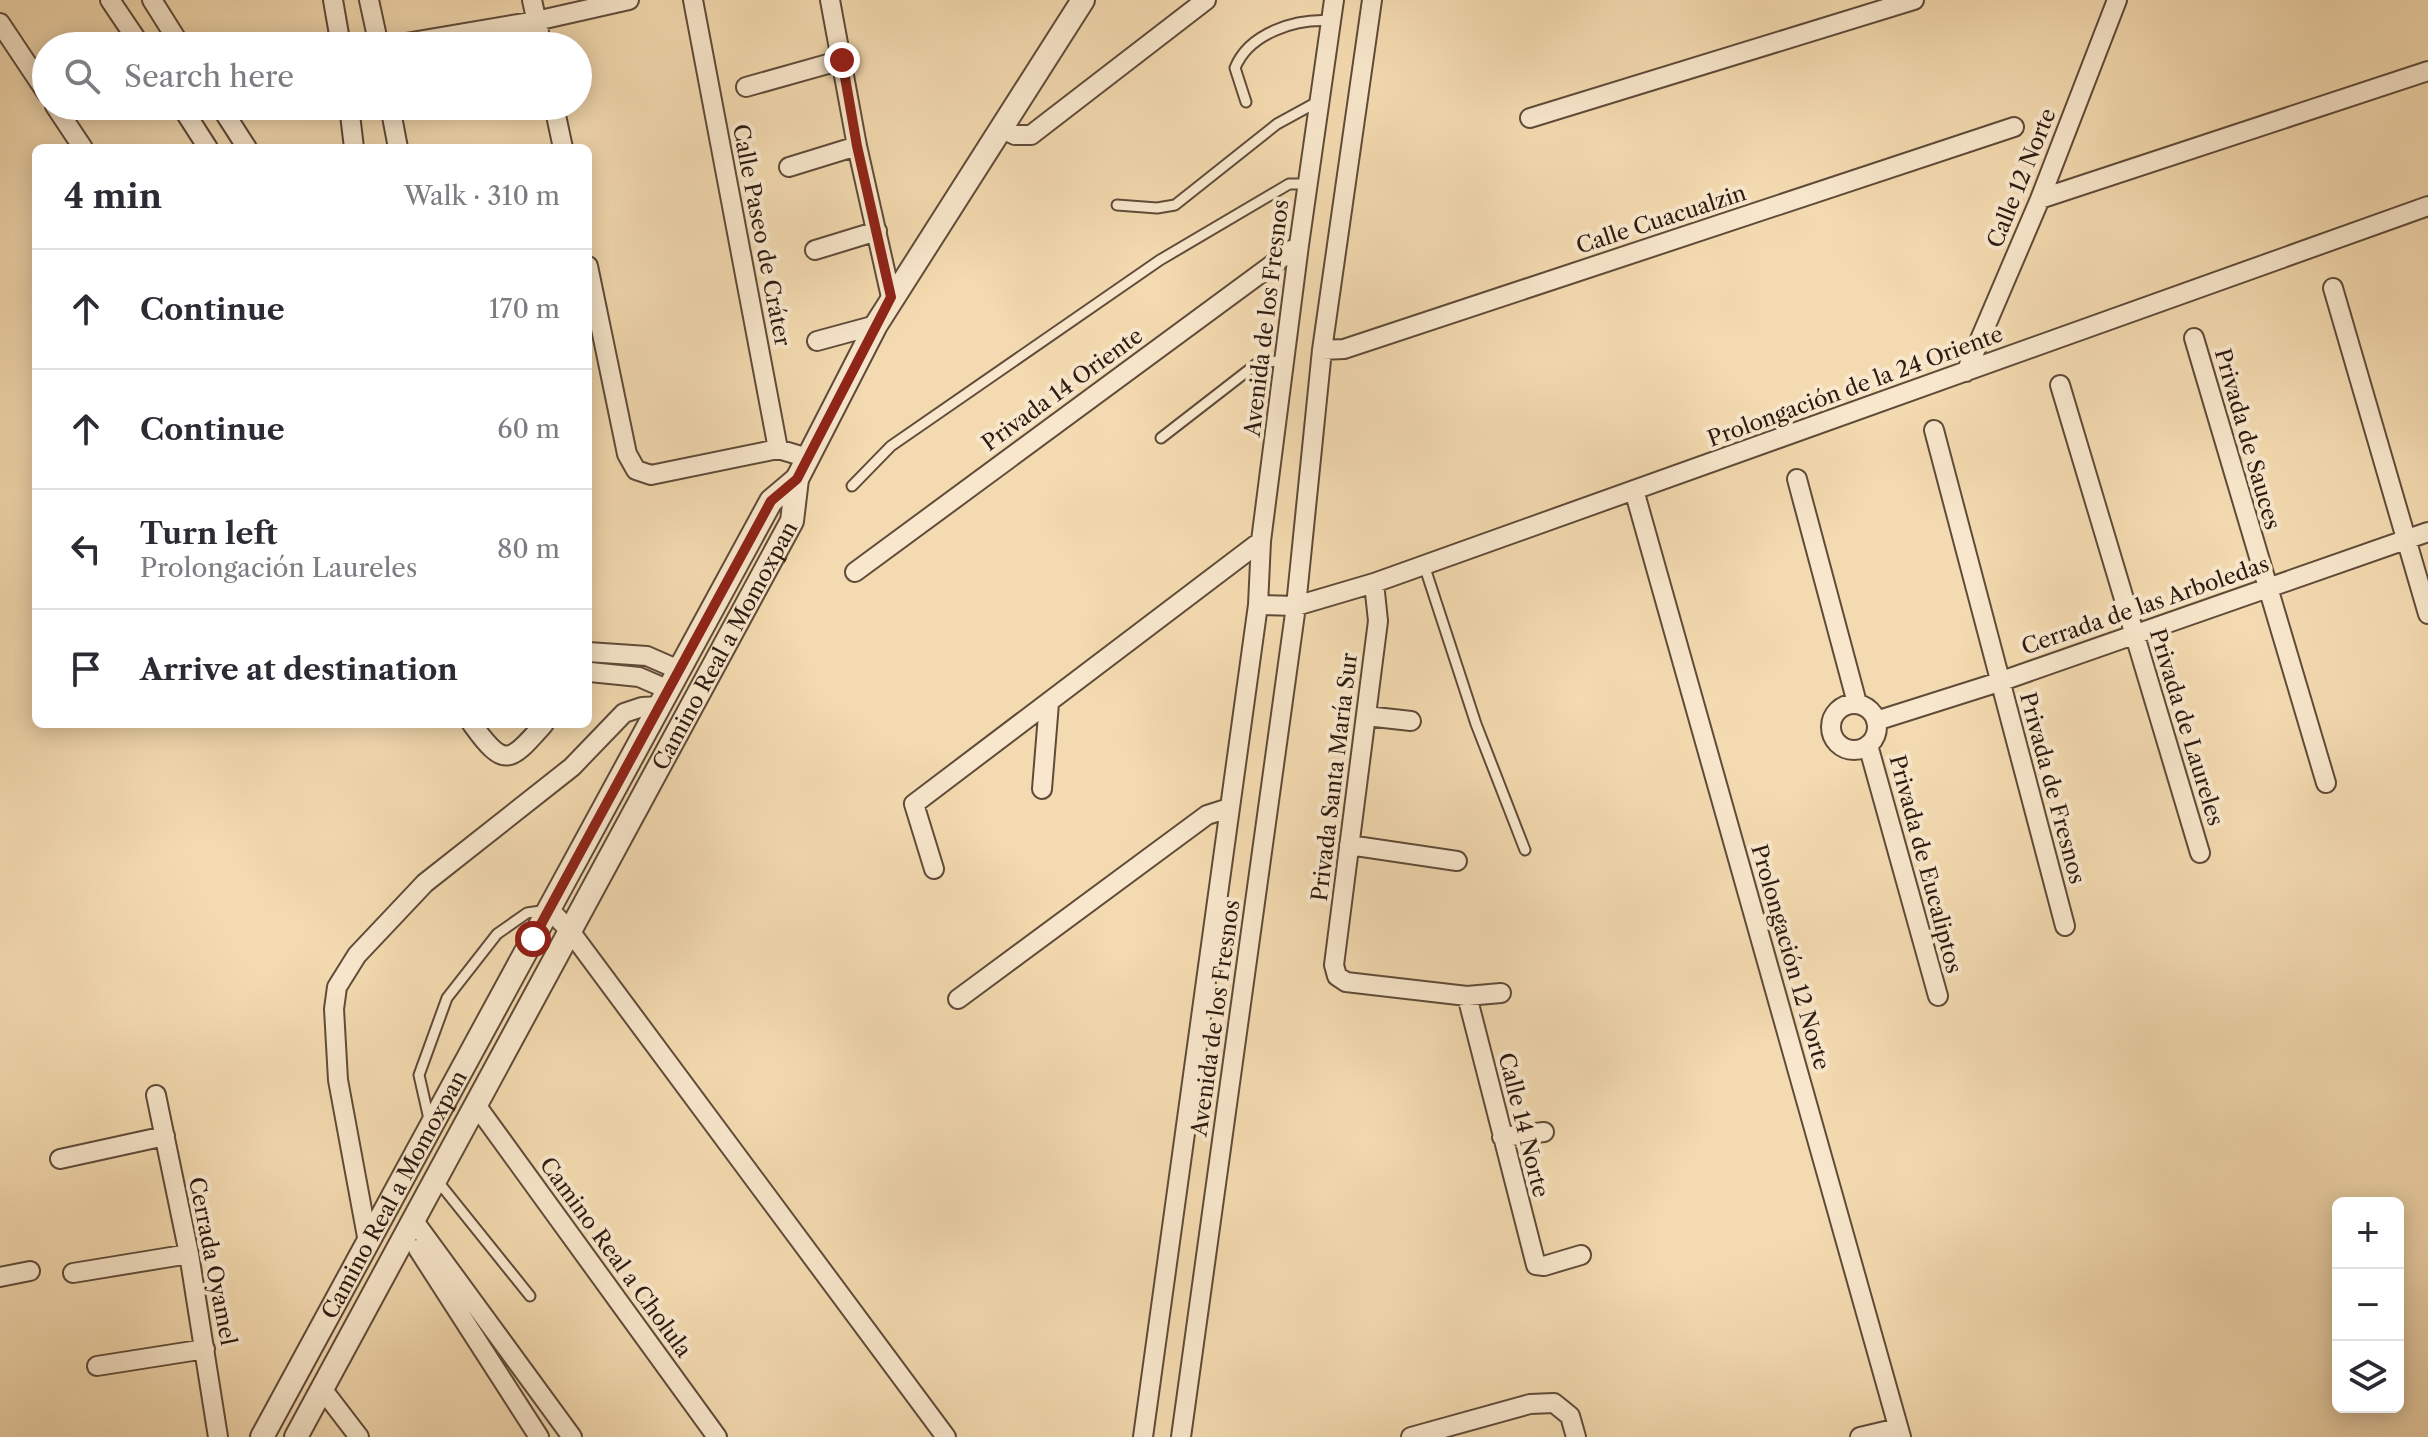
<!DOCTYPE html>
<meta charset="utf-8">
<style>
:root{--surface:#fff;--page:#f2f2f3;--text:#2b2b33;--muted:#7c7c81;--line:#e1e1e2}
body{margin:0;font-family:"Libre Caslon Text",serif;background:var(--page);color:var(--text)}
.controls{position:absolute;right:24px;bottom:24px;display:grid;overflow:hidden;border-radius:12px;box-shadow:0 4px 20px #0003}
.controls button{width:72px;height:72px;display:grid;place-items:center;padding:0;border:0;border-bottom:2px solid var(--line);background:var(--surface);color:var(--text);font:40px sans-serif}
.stop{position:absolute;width:24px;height:24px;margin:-18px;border:6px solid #8f2418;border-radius:50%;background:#fff}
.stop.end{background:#8f2418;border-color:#fff;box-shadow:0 2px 8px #0008}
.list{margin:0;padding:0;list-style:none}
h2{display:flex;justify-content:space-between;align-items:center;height:104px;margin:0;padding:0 32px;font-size:34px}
h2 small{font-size:26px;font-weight:400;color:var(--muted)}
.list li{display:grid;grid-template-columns:52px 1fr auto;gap:24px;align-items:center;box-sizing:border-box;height:120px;padding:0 32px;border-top:2px solid var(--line)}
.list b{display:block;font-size:30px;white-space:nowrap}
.list p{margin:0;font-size:26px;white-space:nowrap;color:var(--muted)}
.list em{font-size:26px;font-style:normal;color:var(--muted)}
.icon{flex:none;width:44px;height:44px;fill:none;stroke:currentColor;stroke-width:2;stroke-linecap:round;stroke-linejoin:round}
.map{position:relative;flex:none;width:2428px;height:1437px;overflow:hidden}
.search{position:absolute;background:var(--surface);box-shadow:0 4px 20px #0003;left:32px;top:32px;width:560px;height:88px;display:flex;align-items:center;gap:20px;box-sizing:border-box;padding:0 28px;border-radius:44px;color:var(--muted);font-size:30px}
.panel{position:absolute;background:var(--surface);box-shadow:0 4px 20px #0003;left:32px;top:144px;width:560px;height:584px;border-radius:12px}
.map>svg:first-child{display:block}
</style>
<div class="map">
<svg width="2428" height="1437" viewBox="0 0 2428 1437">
<rect width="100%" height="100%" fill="#f4dab0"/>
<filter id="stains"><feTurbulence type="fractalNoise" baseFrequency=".0025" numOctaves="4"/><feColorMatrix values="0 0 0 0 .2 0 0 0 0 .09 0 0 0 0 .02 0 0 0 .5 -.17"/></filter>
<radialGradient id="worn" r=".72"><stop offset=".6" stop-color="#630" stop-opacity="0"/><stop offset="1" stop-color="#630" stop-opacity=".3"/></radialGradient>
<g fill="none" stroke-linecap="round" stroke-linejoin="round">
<defs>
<path id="service" d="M 1246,102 L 1235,68 C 1249,33 1296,18 1332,21
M 1117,205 L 1157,208 L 1175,205 L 1277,124 L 1319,101
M 1161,438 L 1259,362 L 1285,361
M 852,486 L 891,446 L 1160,260 L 1289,184 L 1308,184
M 1424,565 L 1476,724 L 1525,850
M 429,1119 L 419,1075 L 447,998 L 497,934 L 527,913 L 547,910
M 436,1179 L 530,1296"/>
<path id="minor" d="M 110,0 L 141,46
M 152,0 L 181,46
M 333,0 L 341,46
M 369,0 L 379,46
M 532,0 L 542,46
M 693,0 L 778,449 L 808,458
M 830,0 L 857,146 L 891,297
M 1334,0 L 1299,245 L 1261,541 L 1258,605 L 1296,606 L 1374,583 L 2428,206
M 0,23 L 46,92
M 388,46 L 536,21 L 629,0
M 746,87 L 842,60
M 55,106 L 83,148
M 181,106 L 208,148
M 220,106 L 247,148
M 349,106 L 354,148
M 390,106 L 398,148
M 554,106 L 563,148
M 1530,118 L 1914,0
M 1000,128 L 1015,135 L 1031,135 L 1206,0
M 789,167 L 857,146
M 2040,199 L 2428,71
M 815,250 L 877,231
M 588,266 L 627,454 L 636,470 L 651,475 L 778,449
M 2333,288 L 2428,614
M 2194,338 L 2326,783
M 817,341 L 876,325
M 1322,350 L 1344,349 L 2014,127
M 1966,372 L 2040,199 L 2117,0
M 2060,385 L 2200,853
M 1934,430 L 2065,926
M 1797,479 L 1857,703
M 1634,490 L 1901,1437
M 855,572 L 1299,245
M 1374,583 L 1378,621 L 1334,965 L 1337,976 L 1346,982 L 1467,996 L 1501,993
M 588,652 L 647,656 L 679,670
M 590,672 L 639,677 L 669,690
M1831 727a23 23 0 1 1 46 0a23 23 0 1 1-46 0Z
M 1366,716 L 1411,721
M 1876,721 L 1999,682 L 2428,532
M 472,724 C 505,770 510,762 544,724
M 1868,745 L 1938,996
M 1042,789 L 1049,703
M 1349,845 L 1457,861
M 934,869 L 914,804 L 1261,541
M 549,909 L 570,931 L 946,1437
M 1467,996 L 1536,1265 L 1544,1266 L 1581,1255
M 958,999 L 1207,815 L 1229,808
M 156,1095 L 189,1254 L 218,1437
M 476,1105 L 717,1437
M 1502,1137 L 1544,1132
M 60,1159 L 165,1136
M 414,1221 L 572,1437
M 368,1242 L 338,1080 L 334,1009 L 337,987 L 357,955 L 425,883 L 572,767 L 624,713 L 642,707 L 660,706
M 418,1249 L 539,1437
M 73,1273 L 189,1254
M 0,1277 L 30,1271
M 97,1366 L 205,1349
M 323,1390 L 359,1437
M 1143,1437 L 1258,605
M 1181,1437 L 1296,606 L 1322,350 L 1372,0
M 1411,1437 L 1530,1404 L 1554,1403 L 1570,1416 L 1576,1437
M 1860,1437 L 1898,1428"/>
<g id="tertiary">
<path id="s1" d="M 262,1437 L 771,501 L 797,479"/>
<path id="s2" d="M 296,1437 L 792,521 L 797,479 L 876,325 L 1083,0"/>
</g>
</defs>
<use href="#service" stroke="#5f4b39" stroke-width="13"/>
<use href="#minor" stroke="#5f4b39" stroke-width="22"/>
<use href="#tertiary" stroke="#5f4b39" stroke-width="26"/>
<use href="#service" stroke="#f8e7cc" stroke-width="9"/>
<use href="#minor" stroke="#f8e7cc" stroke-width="18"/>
<use href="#tertiary" stroke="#f8e7cc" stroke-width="22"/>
</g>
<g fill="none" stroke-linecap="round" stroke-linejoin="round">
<path stroke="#8f2418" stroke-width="10" d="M 533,939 L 771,501 L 797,479 L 891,297 L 857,146 L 842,60"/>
</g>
<g text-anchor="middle" stroke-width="8" stroke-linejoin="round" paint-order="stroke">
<g font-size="22" fill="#2d1b11" stroke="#f8e7cc">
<text transform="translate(2021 178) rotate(-68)" y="8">Calle 12 Norte</text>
<text transform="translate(1661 219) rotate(-18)" y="8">Calle Cuacualzin</text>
<text transform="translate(762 235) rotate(79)" y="8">Calle Paseo de Cráter</text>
<text transform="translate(1266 318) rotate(-83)" y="8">Avenida de los Fresnos</text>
<text transform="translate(1855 386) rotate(-20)" y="8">Prolongación de la 24 Oriente</text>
<text transform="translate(1062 389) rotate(-36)" y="8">Privada 14 Oriente</text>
<text transform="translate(2248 439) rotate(74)" y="8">Privada de Sauces</text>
<text transform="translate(2145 605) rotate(-19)" y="8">Cerrada de las Arboledas</text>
<text dy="8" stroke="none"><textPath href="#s2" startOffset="900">Camino Real a Momoxpan</textPath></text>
<text transform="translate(2187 727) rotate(73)" y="8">Privada de Laureles</text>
<text transform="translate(1334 777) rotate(-83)" y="8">Privada Santa María Sur</text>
<text transform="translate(2053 788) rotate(75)" y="8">Privada de Fresnos</text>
<text transform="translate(1926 864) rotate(75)" y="8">Privada de Eucaliptos</text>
<text transform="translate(1791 957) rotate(74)" y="8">Prolongación 12 Norte</text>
<text transform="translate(1215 1018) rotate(-82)" y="8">Avenida de los Fresnos</text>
<text transform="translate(1524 1125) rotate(76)" y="8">Calle 14 Norte</text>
<text dy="8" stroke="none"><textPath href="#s1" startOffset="276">Camino Real a Momoxpan</textPath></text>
<text transform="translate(616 1257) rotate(54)" y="8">Camino Real a Cholula</text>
<text transform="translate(213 1261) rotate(79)" y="8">Cerrada Oyamel</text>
</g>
</g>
<rect width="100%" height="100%" filter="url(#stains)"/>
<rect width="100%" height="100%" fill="url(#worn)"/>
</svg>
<div class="controls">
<button>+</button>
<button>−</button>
<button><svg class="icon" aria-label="layers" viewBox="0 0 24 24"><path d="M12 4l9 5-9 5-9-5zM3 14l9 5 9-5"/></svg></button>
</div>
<div class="stop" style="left:533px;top:939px"></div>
<div class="stop end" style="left:842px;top:60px"></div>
<div class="search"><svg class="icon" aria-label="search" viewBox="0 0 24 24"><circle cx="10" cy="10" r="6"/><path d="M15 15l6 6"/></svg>Search here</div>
<section class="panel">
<h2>4 min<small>Walk · 310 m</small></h2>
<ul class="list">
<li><svg class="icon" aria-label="ahead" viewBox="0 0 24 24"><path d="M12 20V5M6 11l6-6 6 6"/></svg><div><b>Continue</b></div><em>170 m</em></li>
<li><svg class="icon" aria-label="ahead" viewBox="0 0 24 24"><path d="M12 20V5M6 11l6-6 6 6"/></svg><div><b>Continue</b></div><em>60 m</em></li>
<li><svg class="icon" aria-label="left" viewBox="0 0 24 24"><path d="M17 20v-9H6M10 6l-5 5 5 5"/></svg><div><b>Turn left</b><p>Prolongación Laureles</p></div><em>80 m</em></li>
<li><svg class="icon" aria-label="arrive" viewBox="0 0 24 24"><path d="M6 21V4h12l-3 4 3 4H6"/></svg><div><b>Arrive at destination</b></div></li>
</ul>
</section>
</div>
